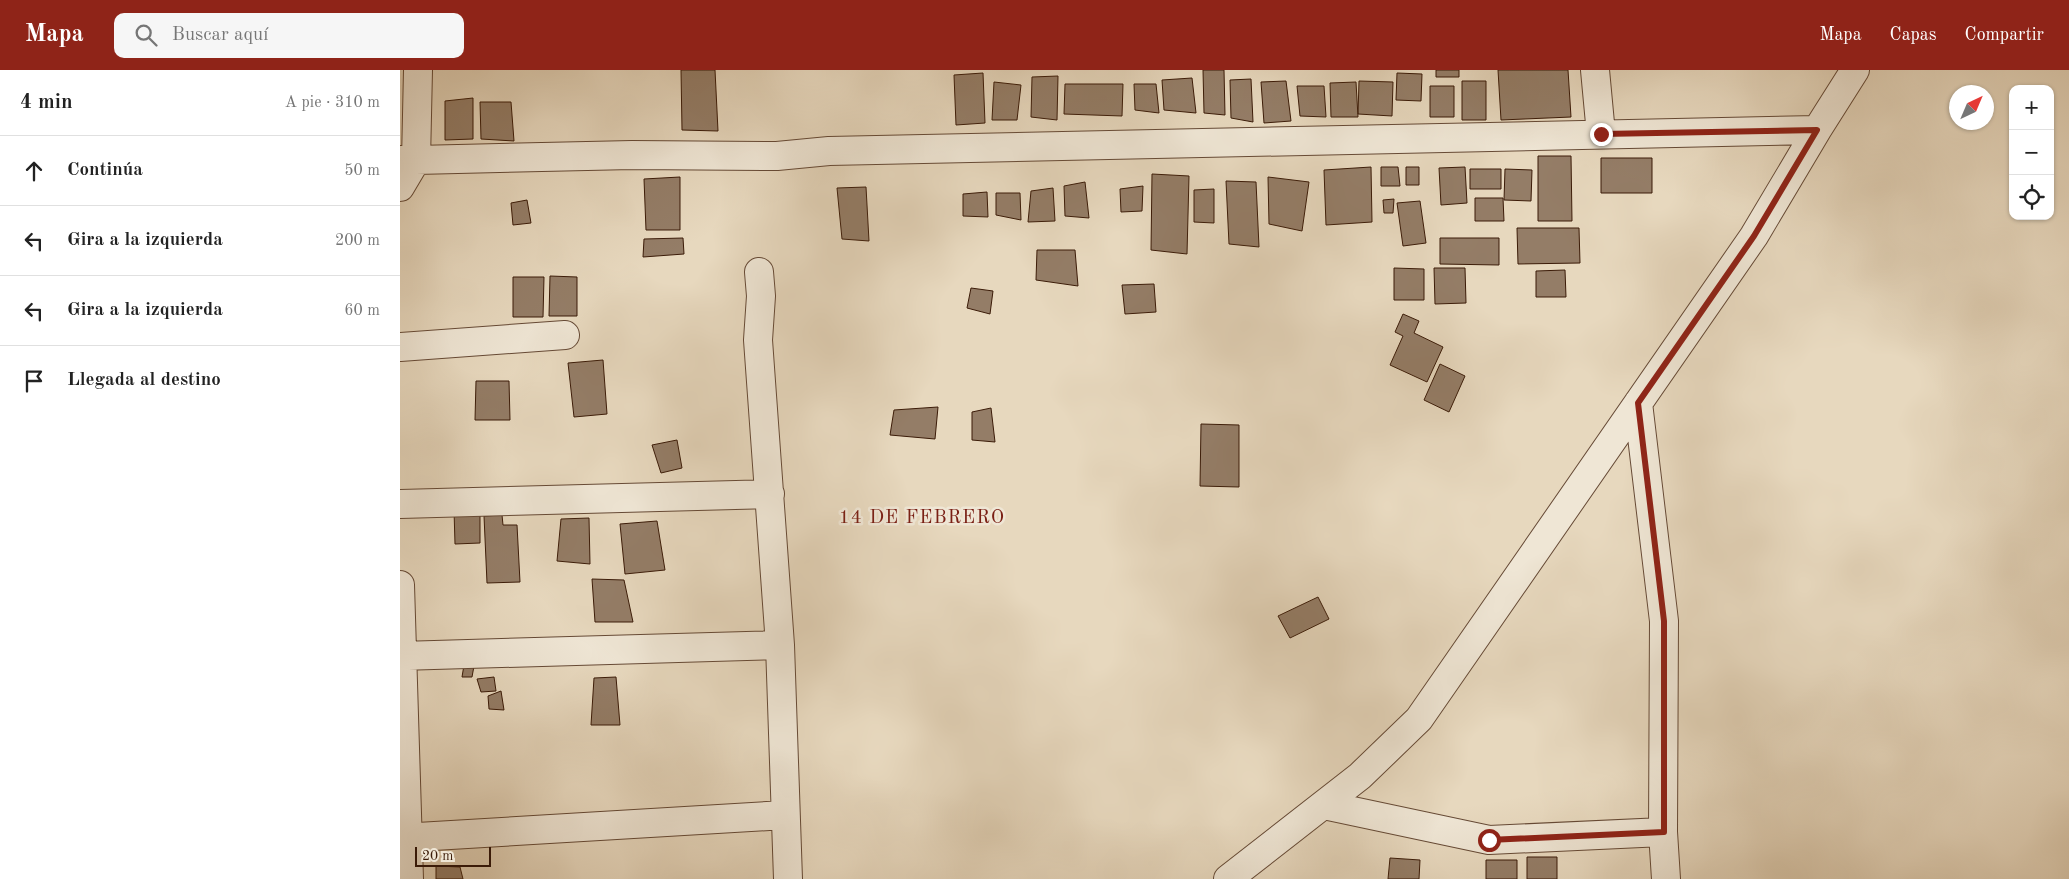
<!DOCTYPE html>
<html lang="es">
<meta charset="utf-8">
<style>
:root{--surface:#fff;--page:#f6f6f6;--text:#222;--muted:#767676;--line:#e0e0e0;--accent:#8f2418}
body{margin:0;font-family:"Old Standard TT",serif;background:var(--page);color:var(--text)}
.controls{position:absolute;right:15px;top:15px;display:grid;overflow:hidden;border-radius:10px;box-shadow:0 1px 4px #0004}
.controls button{width:45px;height:45px;display:grid;place-items:center;padding:0;border:0;border-bottom:1px solid var(--line);background:var(--surface);color:var(--text);font:25px sans-serif}
.compass{position:absolute;left:1549px;top:15px;width:45px;height:45px;border-radius:50%;background:var(--surface);box-shadow:0 1px 4px #0004;rotate:44deg}
.scale{position:absolute;left:15px;bottom:12px;width:76px;box-sizing:border-box;padding-left:5px;border:2px solid #3b1b08;border-top:0;font-size:14px;line-height:18px;white-space:nowrap;color:#3b1b08;-webkit-text-stroke:4px #efe6d5;paint-order:stroke}
.stop{position:absolute;width:15px;height:15px;margin:-11px;border:4px solid #8f2418;border-radius:50%;background:#fff}
.stop.end{background:#8f2418;border-color:#fff;box-shadow:0 1px 5px #0008}
.list{margin:0;padding:0;list-style:none}
h2{display:flex;justify-content:space-between;align-items:center;height:65px;margin:0;padding:0 20px;font-size:21px}
h2 small{font-size:16px;font-weight:400;color:var(--muted)}
.list li{display:grid;grid-template-columns:32px 1fr auto;gap:15px;align-items:center;box-sizing:border-box;height:70px;padding:0 20px;border-top:1px solid var(--line)}
.list b{display:block;font-size:19px;white-space:nowrap}
.list em{font-size:16px;font-style:normal;color:var(--muted)}
.icon{flex:none;width:28px;height:28px;fill:none;stroke:currentColor;stroke-width:2;stroke-linecap:round;stroke-linejoin:round}
.map{position:relative;flex:none;width:1669px;height:809px;overflow:hidden}
header{display:flex;align-items:center;gap:30px;box-sizing:border-box;height:70px;padding:0 25px;background:var(--accent);color:#fff}
header strong{font-size:24px}
nav{display:flex;gap:28px;margin-inline-start:auto;font-size:18px}
.search{width:350px;height:45px;background:var(--page);display:flex;align-items:center;gap:12px;box-sizing:border-box;padding:0 18px;border-radius:10px;color:var(--muted);font-size:19px}
main{display:flex}
aside{flex:1;background:var(--surface)}
.map>svg:first-child{display:block}
</style>
<header>
<strong>Mapa</strong>
<div class="search"><svg class="icon" aria-label="search" viewBox="0 0 24 24"><circle cx="10" cy="10" r="6"/><path d="M15 15l6 6"/></svg>Buscar aquí</div>
<nav><a>Mapa</a><a>Capas</a><a>Compartir</a></nav>
</header>
<main>
<aside>
<h2>4 min<small>A pie · 310 m</small></h2>
<ul class="list">
<li><svg class="icon" aria-label="ahead" viewBox="0 0 24 24"><path d="M12 20V5M6 11l6-6 6 6"/></svg><div><b>Continúa</b></div><em>50 m</em></li>
<li><svg class="icon" aria-label="left" viewBox="0 0 24 24"><path d="M17 20v-9H6M10 6l-5 5 5 5"/></svg><div><b>Gira a la izquierda</b></div><em>200 m</em></li>
<li><svg class="icon" aria-label="left" viewBox="0 0 24 24"><path d="M17 20v-9H6M10 6l-5 5 5 5"/></svg><div><b>Gira a la izquierda</b></div><em>60 m</em></li>
<li><svg class="icon" aria-label="arrive" viewBox="0 0 24 24"><path d="M6 21V4h12l-3 4 3 4H6"/></svg><div><b>Llegada al destino</b></div></li>
</ul>
</aside>
<div class="map">
<svg width="1669" height="809" viewBox="0 0 1669 809">
<rect width="100%" height="100%" fill="#e7d8be"/>
<filter id="stains"><feTurbulence type="fractalNoise" baseFrequency=".004" numOctaves="4"/><feColorMatrix values="0 0 0 0 .2 0 0 0 0 .09 0 0 0 0 .02 0 0 0 .5 -.17"/></filter>
<radialGradient id="worn" r=".72"><stop offset=".6" stop-color="#630" stop-opacity="0"/><stop offset="1" stop-color="#630" stop-opacity=".3"/></radialGradient>
<path fill="#947d67" stroke="#3b1b08" d="M 281,0 L 315,0 L 318,61 L 282,60 Z
M 803,0 L 824,0 L 825,45 L 804,43 Z
M 1036,0 L 1059,0 L 1059,7 L 1036,7 Z
M 1098,0 L 1168,0 L 1171,47 L 1101,50 Z
M 583,3 L 585,53 L 556,55 L 554,5 Z
M 997,3 L 1022,4 L 1021,31 L 996,30 Z
M 658,6 L 657,50 L 631,47 L 632,7 Z
M 792,8 L 796,43 L 764,40 L 762,10 Z
M 851,9 L 853,52 L 831,48 L 830,10 Z
M 886,11 L 891,51 L 864,53 L 861,12 Z
M 959,11 L 993,12 L 992,46 L 958,44 Z
M 1062,11 L 1086,11 L 1086,50 L 1062,50 Z
M 594,12 L 621,15 L 617,50 L 592,50 Z
M 956,12 L 958,47 L 931,47 L 930,13 Z
M 665,14 L 723,14 L 722,46 L 664,44 Z
M 734,14 L 756,14 L 759,43 L 735,40 Z
M 897,16 L 924,16 L 926,47 L 900,46 Z
M 1030,16 L 1054,16 L 1054,47 L 1030,47 Z
M 73,28 L 73,69 L 45,70 L 45,31 Z
M 80,32 L 111,32 L 114,71 L 81,69 Z
M 1138,86 L 1171,86 L 1172,151 L 1138,151 Z
M 1201,88 L 1252,88 L 1252,123 L 1201,123 Z
M 971,97 L 972,152 L 926,155 L 924,100 Z
M 981,97 L 998,97 L 1000,116 L 981,116 Z
M 1006,97 L 1019,97 L 1019,115 L 1006,115 Z
M 1065,97 L 1067,133 L 1041,135 L 1039,98 Z
M 1070,99 L 1101,99 L 1101,119 L 1070,119 Z
M 1105,99 L 1132,100 L 1131,131 L 1104,130 Z
M 752,104 L 789,106 L 787,184 L 751,180 Z
M 280,107 L 280,160 L 246,160 L 244,109 Z
M 868,107 L 909,112 L 902,161 L 869,154 Z
M 826,111 L 856,112 L 859,177 L 829,174 Z
M 685,112 L 689,148 L 665,146 L 664,116 Z
M 743,116 L 742,141 L 721,142 L 720,119 Z
M 466,117 L 469,171 L 442,169 L 437,118 Z
M 653,118 L 655,151 L 628,152 L 631,121 Z
M 814,119 L 814,153 L 794,152 L 794,120 Z
M 587,122 L 588,147 L 563,146 L 563,124 Z
M 596,123 L 620,123 L 621,150 L 596,145 Z
M 1075,128 L 1103,128 L 1104,151 L 1075,151 Z
M 994,129 L 993,143 L 984,143 L 983,130 Z
M 127,130 L 131,153 L 113,155 L 111,133 Z
M 1020,131 L 1026,173 L 1003,176 L 997,133 Z
M 1117,158 L 1179,158 L 1180,193 L 1118,194 Z
M 283,168 L 284,184 L 243,187 L 244,169 Z
M 1040,168 L 1099,168 L 1099,195 L 1040,194 Z
M 637,180 L 675,180 L 678,216 L 636,210 Z
M 994,198 L 1024,199 L 1024,230 L 994,230 Z
M 1034,198 L 1065,198 L 1066,233 L 1035,234 Z
M 1165,200 L 1166,227 L 1136,227 L 1136,201 Z
M 150,206 L 177,207 L 177,246 L 149,246 Z
M 113,207 L 144,207 L 143,247 L 113,247 Z
M 754,214 L 756,242 L 725,244 L 722,215 Z
M 571,218 L 593,221 L 590,244 L 567,238 Z
M 1003,244 L 1019,251 L 1014,263 L 1043,277 L 1027,312 L 990,295 L 1003,266 L 995,262 Z
M 203,290 L 207,344 L 174,347 L 168,293 Z
M 1040,294 L 1065,306 L 1049,342 L 1024,330 Z
M 76,311 L 109,311 L 110,350 L 75,350 Z
M 538,337 L 535,369 L 490,365 L 494,340 Z
M 591,338 L 595,372 L 572,370 L 572,342 Z
M 801,354 L 839,355 L 839,417 L 800,416 Z
M 277,370 L 282,398 L 261,403 L 252,375 Z
M 54,440 L 80,440 L 80,473 L 55,474 Z
M 102,445 L 103,455 L 117,455 L 120,512 L 87,513 L 84,446 Z
M 189,448 L 190,494 L 157,491 L 161,449 Z
M 257,451 L 265,500 L 225,504 L 220,454 Z
M 192,509 L 224,510 L 233,552 L 195,552 Z
M 918,527 L 929,549 L 890,568 L 878,546 Z
M 64,595 L 74,596 L 72,607 L 62,607 Z
M 94,607 L 96,621 L 81,622 L 77,609 Z
M 216,607 L 220,655 L 191,655 L 194,608 Z
M 101,621 L 104,640 L 89,639 L 88,626 Z
M 1127,787 L 1157,787 L 1157,809 L 1127,809 Z
M 990,788 L 1020,790 L 1019,809 L 988,809 Z
M 1086,790 L 1117,790 L 1117,809 L 1086,809 Z
M 36,796 L 60,797 L 63,809 L 36,809 Z"/>
<g fill="none" stroke-linecap="round" stroke-linejoin="round">
<defs>
<path id="street" d="M 1195,0 L 1201,64
M 0,90 L 16,90 L 18,0
M 0,117 L 16,90 L 232,85 L 377,86 L 429,81 L 1417,60
M 359,202 L 361,226 L 358,270 L 380,575 L 388,809
M 0,277 L 165,265
M 1238,333 L 1264,551 L 1263,762 L 1266,809
M 0,434 L 370,424
M 0,515 L 9,809
M 0,586 L 380,575
M 924,735 L 1089,770 L 1263,762
M 0,768 L 385,745
M 828,809 L 960,706 L 1019,649 L 1354,166 L 1417,60 L 1455,0"/>
</defs>
<use href="#street" stroke="#664a36" stroke-width="30"/>
<use href="#street" stroke="#efe6d5" stroke-width="28"/>
</g>
<g fill="none" stroke-linecap="round" stroke-linejoin="round">
<path stroke="#8f2418" stroke-width="6" d="M 1089,770 L 1264,762 L 1264,551 L 1238,333 L 1354,166 L 1417,60 L 1201,64"/>
</g>
<g text-anchor="middle" stroke-width="5" stroke-linejoin="round" paint-order="stroke">
<g font-size="19" letter-spacing="1" fill="#7a1f14" stroke="#efe6d5">
<text x="522" y="453">14 DE FEBRERO</text>
</g>
</g>
<rect width="100%" height="100%" filter="url(#stains)"/>
<rect width="100%" height="100%" fill="url(#worn)"/>
</svg>
<div class="controls">
<button>+</button>
<button>−</button>
<button><svg class="icon" aria-label="locate" viewBox="0 0 24 24"><circle cx="12" cy="12" r="6"/><path d="M12 2v4M12 18v4M2 12h4M18 12h4"/></svg></button>
</div>
<svg class="compass" viewBox="-18 -18 36 36"><path d="M0-13l5 13h-10z" fill="#e53935"/><path d="M0 13l5-13h-10z" fill="#767676"/></svg>
<div class="scale">20 m</div>
<div class="stop" style="left:1089px;top:770px"></div>
<div class="stop end" style="left:1201px;top:64px"></div>
</div>
</main>
